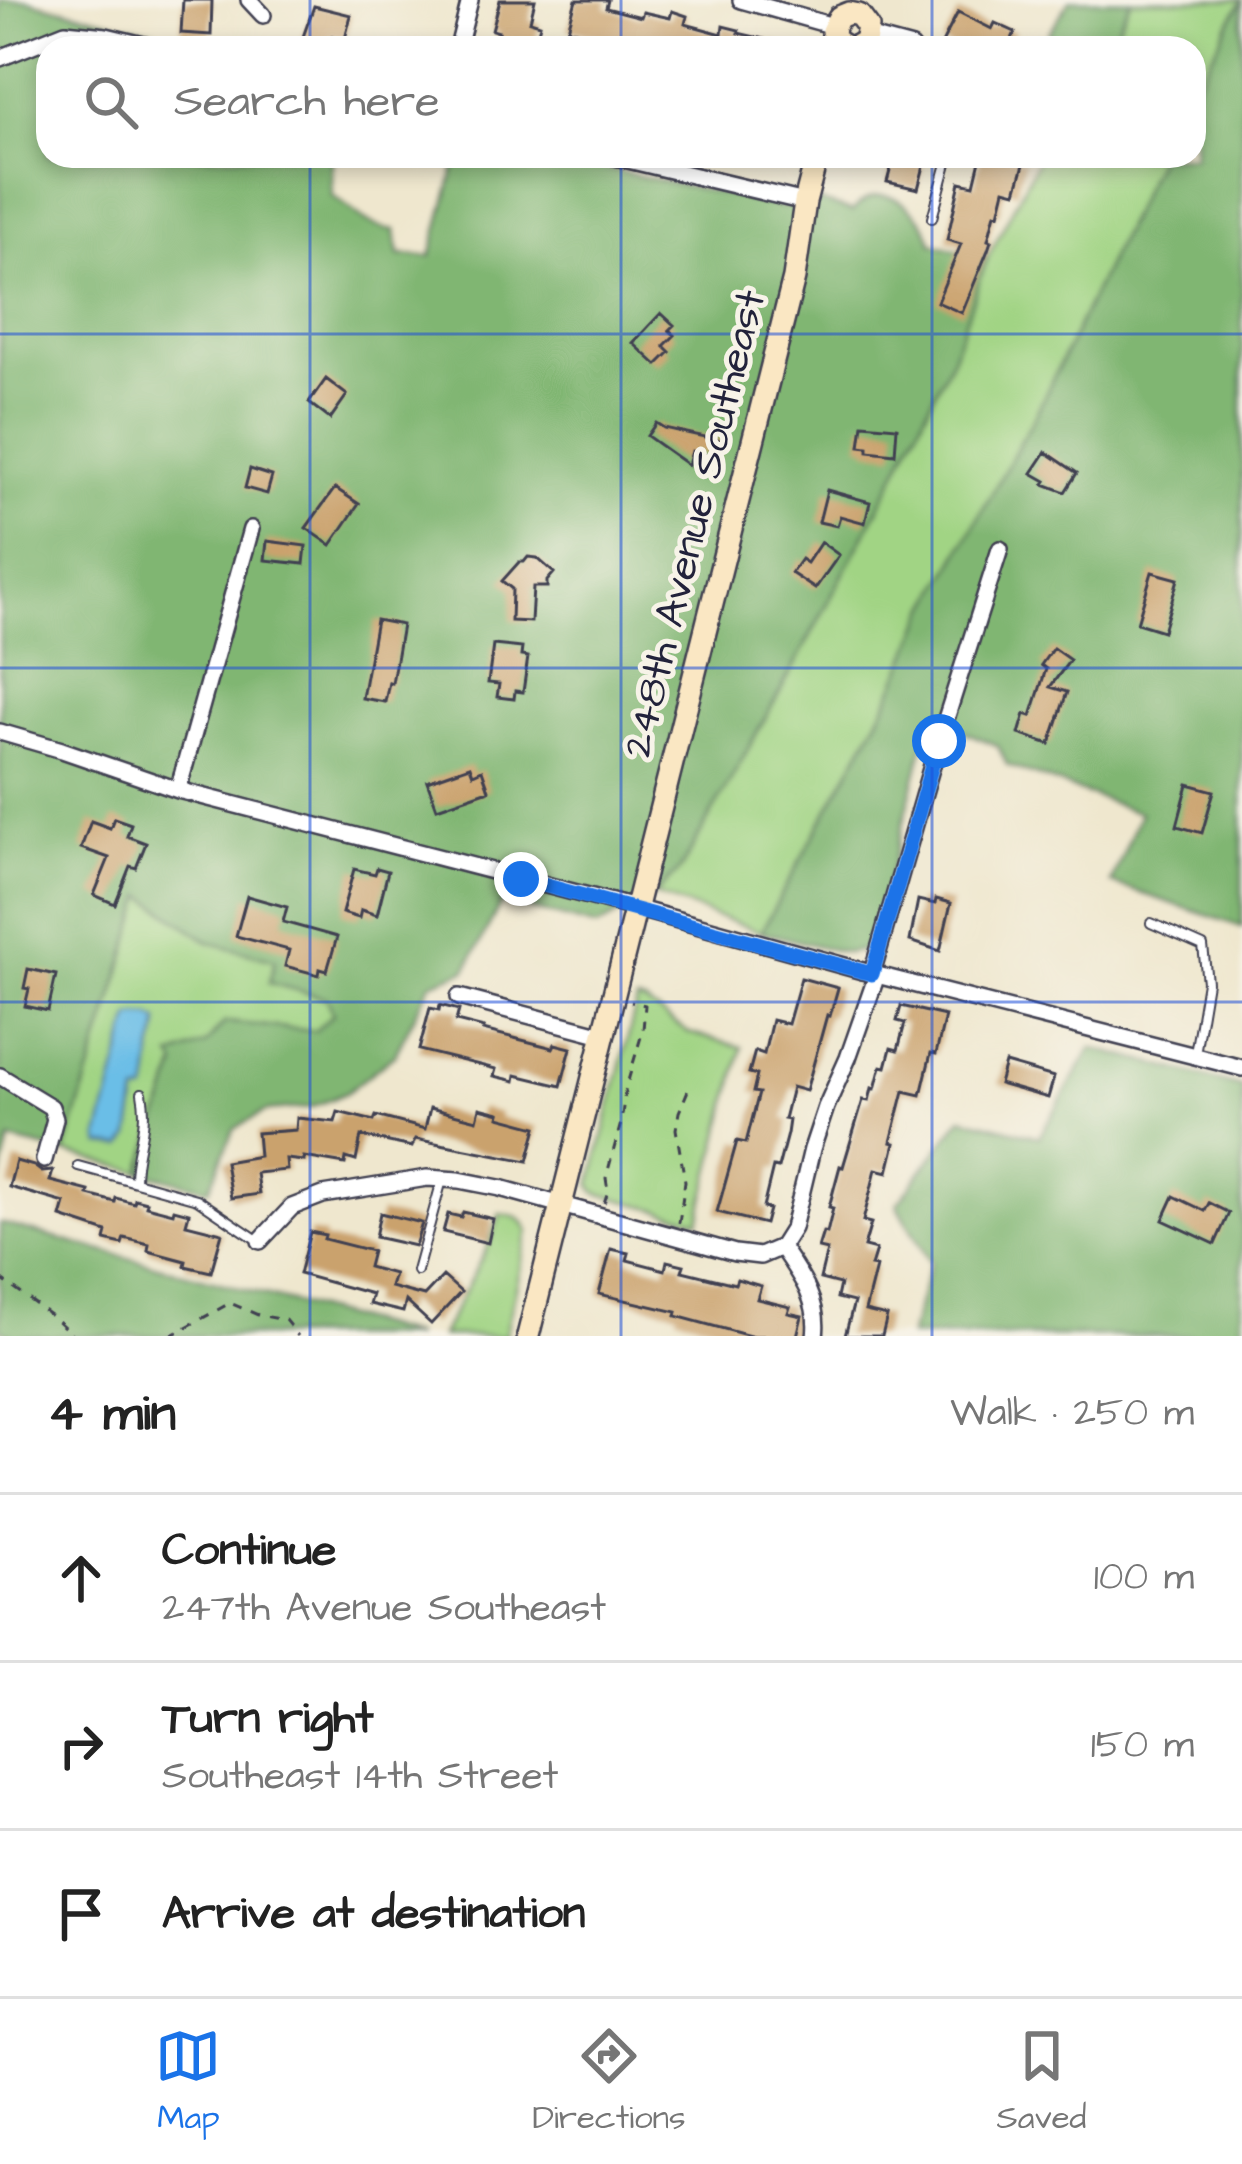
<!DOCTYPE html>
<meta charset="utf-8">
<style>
:root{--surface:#fff;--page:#f6f6f6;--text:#222;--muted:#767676;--line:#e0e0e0;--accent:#1a73e8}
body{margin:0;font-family:"Architects Daughter",sans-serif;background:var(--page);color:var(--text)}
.stop{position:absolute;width:36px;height:36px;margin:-27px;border:9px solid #1a73e8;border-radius:50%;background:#fff}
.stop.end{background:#1a73e8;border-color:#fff;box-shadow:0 3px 12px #0008}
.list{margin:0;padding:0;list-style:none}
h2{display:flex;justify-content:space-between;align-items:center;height:156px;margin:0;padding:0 48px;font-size:51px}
h2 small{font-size:39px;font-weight:400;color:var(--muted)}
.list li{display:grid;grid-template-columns:78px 1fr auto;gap:36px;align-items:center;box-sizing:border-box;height:168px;padding:0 48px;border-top:3px solid var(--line)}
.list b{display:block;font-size:45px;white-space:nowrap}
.list p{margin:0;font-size:39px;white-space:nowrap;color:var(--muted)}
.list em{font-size:39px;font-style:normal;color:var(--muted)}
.icon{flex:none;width:66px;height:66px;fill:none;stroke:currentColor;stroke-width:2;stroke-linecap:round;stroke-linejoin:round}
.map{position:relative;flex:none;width:1242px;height:1336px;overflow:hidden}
.search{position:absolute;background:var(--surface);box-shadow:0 6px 18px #0003;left:36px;right:36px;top:36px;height:132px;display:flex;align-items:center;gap:30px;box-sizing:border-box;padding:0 42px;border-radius:36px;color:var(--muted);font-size:45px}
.sheet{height:660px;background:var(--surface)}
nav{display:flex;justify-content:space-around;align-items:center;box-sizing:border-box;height:168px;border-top:3px solid var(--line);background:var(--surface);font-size:33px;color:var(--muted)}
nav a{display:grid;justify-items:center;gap:6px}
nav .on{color:var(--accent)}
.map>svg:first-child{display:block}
</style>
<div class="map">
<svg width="1242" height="1336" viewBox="0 0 1242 1336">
<rect width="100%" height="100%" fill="#f7f3e8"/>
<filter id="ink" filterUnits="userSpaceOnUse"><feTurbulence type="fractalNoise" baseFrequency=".00833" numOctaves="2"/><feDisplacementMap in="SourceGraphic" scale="24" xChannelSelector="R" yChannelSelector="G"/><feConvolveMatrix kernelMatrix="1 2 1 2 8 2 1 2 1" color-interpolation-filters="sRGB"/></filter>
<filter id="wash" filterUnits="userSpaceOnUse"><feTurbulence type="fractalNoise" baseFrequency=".004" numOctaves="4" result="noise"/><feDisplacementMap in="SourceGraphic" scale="48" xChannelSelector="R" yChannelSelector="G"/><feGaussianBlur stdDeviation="2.7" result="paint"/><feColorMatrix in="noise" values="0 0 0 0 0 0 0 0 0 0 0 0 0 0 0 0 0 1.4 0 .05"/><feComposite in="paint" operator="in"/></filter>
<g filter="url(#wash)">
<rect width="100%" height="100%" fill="#efe7ce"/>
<path fill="#a1d484" stroke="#627b60" stroke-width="3" d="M 1131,0 L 1242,0 L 1194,89 L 1194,48 L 1108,48 Z
M 1159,156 L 1036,414 L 929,607 L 889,699 L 761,932 L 654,895 L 680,870 L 791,672 L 885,496 L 953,355 L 987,259 L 1039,157 Z
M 144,895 L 209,942 L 276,960 L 270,983 L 327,998 L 333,1014 L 315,1031 L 225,1022 L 206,1044 L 173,1057 L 177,1065 L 141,1172 L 65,1153 Z
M 637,1001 L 645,1003 L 689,1033 L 742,1047 L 699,1221 L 596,1193 L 591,1185 Z
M 500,1214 C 514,1216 523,1217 529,1231 L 505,1336 L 441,1336 L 490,1242 Z"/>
<path fill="#80b672" stroke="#516c56" stroke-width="3" d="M 0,0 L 26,0 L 202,43 L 200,48 L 48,48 L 48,156 L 332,156 L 332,196 C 359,213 361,225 395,230 L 399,255 L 431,256 L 458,156 L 548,156 L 782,207 L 819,201 L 852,211 C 858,206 863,200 869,198 C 898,187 927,219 932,243 L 987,259 L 953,355 L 885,496 L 791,672 L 680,870 L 654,895 L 597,927 L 502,901 L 466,970 L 431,983 L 395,1054 L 346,1093 L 312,1107 L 267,1111 L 234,1129 L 209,1189 L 141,1172 L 177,1065 L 172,1057 L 206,1044 L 225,1022 L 315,1031 L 333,1014 L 327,998 L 269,983 L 275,960 L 209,942 L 144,896 L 65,1153 L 10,1140 L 0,1182 Z
M 1070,0 L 1131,0 L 1108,48 L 1047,48 L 1045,46 L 1050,31 Z
M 1242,0 L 1242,927 L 1111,883 L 1140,813 L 1007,765 L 998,746 L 931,717 L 871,949 L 846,953 L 761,932 L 889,699 L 929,607 L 1036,414 L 1159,156 L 1194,156 L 1194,89 Z
M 1092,1048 L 1242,1087 L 1242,1336 L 909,1336 L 930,1263 L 897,1204 L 962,1117 L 1039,1137 Z
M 0,1223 L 415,1336 L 14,1336 L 0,1330 Z"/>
<path fill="#6bbee7" stroke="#467091" stroke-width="3" d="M 139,1016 L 150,1016 L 159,1021 C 159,1033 155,1041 153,1052 C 150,1065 151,1076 147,1092 L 137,1095 L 130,1137 L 123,1147 L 101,1145 L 99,1137 L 129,1024 L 132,1017 Z"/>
<g id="blocks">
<path fill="#caa26d" d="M 183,0 L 212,0 L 211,35 L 181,33 Z
M 500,0 L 535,0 L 530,21 L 540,24 L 534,48 L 495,45 L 499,32 L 492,30 Z
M 576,0 L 608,0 L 606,8 L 641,17 L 643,12 L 670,18 L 672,11 L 687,16 L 685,24 L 722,34 L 723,26 L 739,30 L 738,33 L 781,43 L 780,48 L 633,48 L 619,45 L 620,42 L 568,29 Z
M 314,6 L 351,15 L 345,39 L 332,36 L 329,48 L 299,48 Z
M 958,12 L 992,29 L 995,23 L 1015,32 L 1008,48 L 953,48 L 942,43 Z
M 894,156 L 920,156 L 917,165 L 924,166 L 918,189 L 887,182 Z
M 981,156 L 1005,156 L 1025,161 L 1016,192 L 1005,189 L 999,214 L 995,213 L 988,240 L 991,241 L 988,250 L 962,313 L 937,302 L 961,244 L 947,240 L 960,182 L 974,185 Z
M 661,313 L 674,325 L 669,330 L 675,335 L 664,346 L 670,352 L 657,365 L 633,343 Z
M 326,379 L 347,395 L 330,419 L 309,403 Z
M 656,423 L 664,428 L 723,441 L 719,458 L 692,451 L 688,465 L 647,436 Z
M 863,424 L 897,427 L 895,454 L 868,451 L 868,447 L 860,446 Z
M 1046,452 L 1077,473 L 1065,492 L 1044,484 L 1046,481 L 1032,473 Z
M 250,469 L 272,476 L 267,494 L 245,488 Z
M 335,488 L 359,504 L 331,545 L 306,528 Z
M 827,490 L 870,502 L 865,523 L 840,516 L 837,526 L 819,522 Z
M 267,541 L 306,546 L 304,564 L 265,560 Z
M 821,542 L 839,555 L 815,589 L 791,573 L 801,559 L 807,563 Z
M 528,557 L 537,558 L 554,573 L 547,581 L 547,587 L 533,587 L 531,622 L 511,621 L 512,589 L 502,581 L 519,562 L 524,562 Z
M 1152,572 L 1178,579 L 1163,631 L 1137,623 Z
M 376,620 L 402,625 L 392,683 L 389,682 L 385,702 L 362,698 Z
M 493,645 L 522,648 L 521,656 L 528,657 L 523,692 L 515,691 L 514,699 L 497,697 L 499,684 L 488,683 Z
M 1053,648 L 1070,660 L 1050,687 L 1067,692 L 1050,744 L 1019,734 L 1025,714 L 1031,716 L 1046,669 L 1041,665 Z
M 470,766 L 473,774 L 482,770 L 489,790 L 437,808 L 427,781 Z
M 1188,784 L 1214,791 L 1202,833 L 1177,826 Z
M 114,818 L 131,824 L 127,836 L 146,843 L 136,868 L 130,866 L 115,904 L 94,895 L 109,858 L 81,848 L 91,821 L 110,828 Z
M 377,868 L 388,871 L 377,915 L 361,910 L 359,918 L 342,913 L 354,869 L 375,874 Z
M 247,896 L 287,907 L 283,922 L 337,937 L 327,971 L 320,969 L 319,975 L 285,966 L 289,950 L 236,936 Z
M 936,899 L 951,903 L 940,951 L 910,941 L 918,900 L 935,904 Z
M 28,969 L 56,975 L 48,1011 L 25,1006 L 29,989 L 24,988 Z
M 801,978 L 838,988 L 830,1016 L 827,1015 L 806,1091 L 792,1087 L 784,1119 L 789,1120 L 787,1134 L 778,1168 L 773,1167 L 763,1208 L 769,1209 L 765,1224 L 717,1212 L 737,1141 L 746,1143 L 759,1093 L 753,1092 L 757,1075 L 749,1073 L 755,1051 L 764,1054 L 772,1020 L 788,1024 Z
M 440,1005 L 459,1010 L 456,1021 L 484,1028 L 483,1030 L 553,1048 L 555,1044 L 571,1048 L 561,1086 L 516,1075 L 515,1081 L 494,1076 L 496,1069 L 419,1050 L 430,1008 L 439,1010 Z
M 901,1006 L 945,1016 L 936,1054 L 931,1053 L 921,1095 L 904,1091 L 891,1142 L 895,1143 L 888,1172 L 876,1169 L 863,1221 L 871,1223 L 864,1247 L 876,1250 L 871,1266 L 876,1267 L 865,1311 L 887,1316 L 882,1336 L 845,1336 L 854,1302 L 837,1298 L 840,1284 L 820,1279 L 827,1250 L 818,1248 L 823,1232 L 827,1233 L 833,1208 L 829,1207 L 840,1166 L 843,1167 L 863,1100 L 869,1101 L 872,1088 L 875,1089 L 881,1066 L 886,1067 L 891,1048 L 898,1050 L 905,1023 L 897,1021 Z
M 1005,1063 L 1054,1077 L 1048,1098 L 999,1084 Z
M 430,1108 L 477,1120 L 480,1108 L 500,1113 L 499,1117 L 537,1127 L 528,1161 L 415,1139 L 412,1147 L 361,1136 L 356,1161 L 346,1158 L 345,1164 L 304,1157 L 304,1161 L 286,1159 L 287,1170 L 256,1173 L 259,1194 L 231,1198 L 225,1162 L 259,1156 L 257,1133 L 296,1130 L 297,1118 L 335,1122 L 338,1112 L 374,1121 L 376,1116 L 425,1129 Z
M 16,1161 L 34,1166 L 42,1172 L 53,1171 L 50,1181 L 89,1191 L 88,1195 L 115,1202 L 116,1198 L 134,1203 L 135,1199 L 147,1202 L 146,1206 L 173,1213 L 174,1209 L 189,1213 L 186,1224 L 222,1233 L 211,1272 L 185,1266 L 186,1261 L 148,1251 L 149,1244 L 124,1238 L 122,1244 L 105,1240 L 107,1232 L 61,1217 L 65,1203 L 9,1187 Z
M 1174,1196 L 1205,1211 L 1209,1203 L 1229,1213 L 1215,1244 L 1163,1220 Z
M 463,1212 L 493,1219 L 488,1243 L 443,1232 L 448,1214 L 461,1217 Z
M 380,1213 L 422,1223 L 415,1246 L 375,1237 Z
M 310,1232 L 325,1235 L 324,1239 L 372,1251 L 368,1267 L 394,1274 L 390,1287 L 424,1296 L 443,1276 L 461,1292 L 431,1324 L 406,1301 L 403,1312 L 369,1304 L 372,1294 L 299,1274 Z
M 611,1249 L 629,1253 L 627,1260 L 665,1270 L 667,1261 L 684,1265 L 682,1271 L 735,1284 L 737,1279 L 761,1286 L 757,1299 L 790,1307 L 788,1313 L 802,1316 L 797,1336 L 750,1336 L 676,1316 L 677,1312 L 599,1294 Z"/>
</g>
</g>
<g filter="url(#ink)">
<use href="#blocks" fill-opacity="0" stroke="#414051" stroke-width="3"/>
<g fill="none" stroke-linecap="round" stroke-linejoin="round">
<defs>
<path id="lane" d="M 932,218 L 949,156
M 1151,923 L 1203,946 L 1207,982 L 1195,1054
M 78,1166 L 197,1199 L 259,1241
M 135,1181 C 135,1146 149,1129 142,1093
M 417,1271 L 442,1180"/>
<path id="street" d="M 249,0 L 263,15
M 741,0 L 833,26
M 867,36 L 912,48
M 458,48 L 470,0
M 0,58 L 65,32 L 106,36 L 156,48
M 611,156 L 805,202
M 0,732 L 62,750 L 178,790 L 635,908 L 877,975 L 1242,1068
M 178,790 L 251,529
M 872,973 L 939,741 L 1000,549
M 459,997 L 603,1035
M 0,1076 L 51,1107 L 55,1119 L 44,1160
M 260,1241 L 292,1207 L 323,1195 L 427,1178 L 459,1180 L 500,1188 L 735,1253 L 760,1256 L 781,1247
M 781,1247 L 793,1228 L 812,1149 L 826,1107 L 848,1058 L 877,975
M 781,1247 C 800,1275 820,1301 815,1336"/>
<path id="secondary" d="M 848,48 L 836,41 L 832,31 L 839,17 L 849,13 L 859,15 L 868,27 L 865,41 L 853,48
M 528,1336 L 794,278 L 805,202 L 817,156"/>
</defs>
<use href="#lane" stroke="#414051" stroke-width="12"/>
<use href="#street" stroke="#414051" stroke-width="20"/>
<use href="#secondary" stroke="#414051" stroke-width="26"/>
<path stroke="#414051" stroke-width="3" stroke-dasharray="9 9" stroke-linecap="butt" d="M 604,1203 L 608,1191 L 606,1178 L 621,1123 L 625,1091 L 643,1030 L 645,1005 L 631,1002
M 679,1223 L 685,1181 L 676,1129 L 679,1112 L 689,1088
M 0,1278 L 54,1318 L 74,1336
M 170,1336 L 230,1303 L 258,1315 L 285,1320 L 298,1336"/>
<use href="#lane" stroke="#fff" stroke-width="8"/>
<use href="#street" stroke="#fff" stroke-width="15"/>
<use href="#secondary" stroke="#fae7c3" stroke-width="21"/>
</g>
</g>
<g fill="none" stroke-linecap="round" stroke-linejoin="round" filter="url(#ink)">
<path stroke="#1a73e8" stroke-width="15" d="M 521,879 L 872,974 L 939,741"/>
</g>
<path fill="none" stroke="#1d4ed8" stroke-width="3" stroke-opacity="0.55" d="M 310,0 L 310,48M 621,0 L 621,48M 932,0 L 932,48M 310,156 L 310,1336M 621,156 L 621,1336M 932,156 L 932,1336M 0,334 L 1242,334M 0,668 L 1242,668M 0,1002 L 1242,1002"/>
<g text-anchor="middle" stroke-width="10" stroke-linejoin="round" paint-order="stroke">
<g font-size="42" fill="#22223b" stroke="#f7f3e8">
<text transform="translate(692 523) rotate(-76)" y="15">248th Avenue Southeast</text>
</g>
</g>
</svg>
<div class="stop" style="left:939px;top:741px"></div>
<div class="stop end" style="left:521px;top:879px"></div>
<div class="search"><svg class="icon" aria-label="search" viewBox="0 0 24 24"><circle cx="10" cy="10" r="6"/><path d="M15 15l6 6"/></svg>Search here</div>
</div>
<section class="sheet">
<h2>4 min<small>Walk · 250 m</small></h2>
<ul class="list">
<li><svg class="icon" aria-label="ahead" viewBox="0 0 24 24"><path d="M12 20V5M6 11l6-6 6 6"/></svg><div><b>Continue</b><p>247th Avenue Southeast</p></div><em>100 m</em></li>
<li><svg class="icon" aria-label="right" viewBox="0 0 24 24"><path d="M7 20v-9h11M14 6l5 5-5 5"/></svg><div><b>Turn right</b><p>Southeast 14th Street</p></div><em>150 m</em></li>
<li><svg class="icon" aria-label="arrive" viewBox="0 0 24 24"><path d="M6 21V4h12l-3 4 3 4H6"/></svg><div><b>Arrive at destination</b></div></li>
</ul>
</section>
<nav>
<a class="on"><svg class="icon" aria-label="map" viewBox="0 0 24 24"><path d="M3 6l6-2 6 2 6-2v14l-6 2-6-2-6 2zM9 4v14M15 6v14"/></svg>Map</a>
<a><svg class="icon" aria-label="directions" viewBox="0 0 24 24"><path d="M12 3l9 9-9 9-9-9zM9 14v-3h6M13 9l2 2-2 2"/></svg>Directions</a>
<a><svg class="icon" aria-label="saved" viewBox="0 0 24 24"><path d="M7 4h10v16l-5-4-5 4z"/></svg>Saved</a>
</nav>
